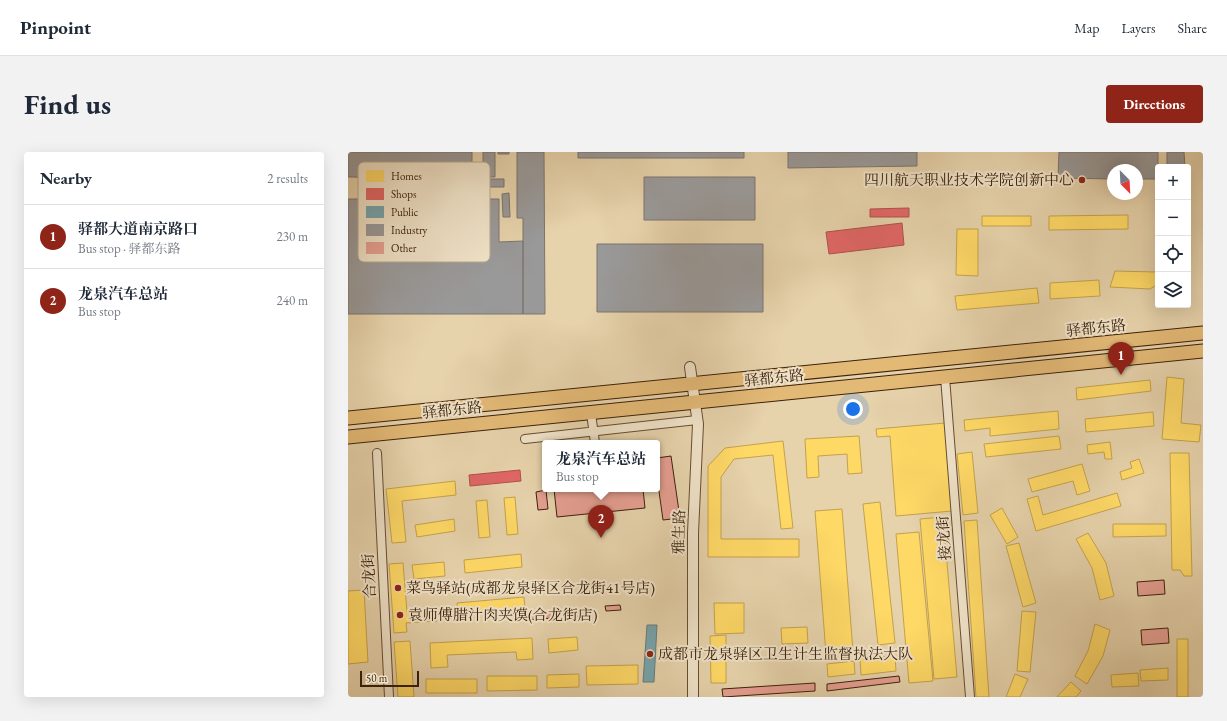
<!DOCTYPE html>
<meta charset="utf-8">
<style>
:root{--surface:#fff;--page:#f2f2f3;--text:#1f2937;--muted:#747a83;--line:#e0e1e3;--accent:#8f2418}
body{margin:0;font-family:"EB Garamond","Noto Serif SC",serif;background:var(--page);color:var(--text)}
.controls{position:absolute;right:12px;top:12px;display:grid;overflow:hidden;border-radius:4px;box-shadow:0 4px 16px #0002}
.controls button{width:36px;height:36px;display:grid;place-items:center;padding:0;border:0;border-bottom:1px solid var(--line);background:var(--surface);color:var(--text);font:20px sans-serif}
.compass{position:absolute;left:759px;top:12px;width:36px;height:36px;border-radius:50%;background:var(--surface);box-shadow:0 4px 16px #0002;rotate:156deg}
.scale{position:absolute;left:12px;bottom:10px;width:59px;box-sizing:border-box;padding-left:4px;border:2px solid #3c210b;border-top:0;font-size:11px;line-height:14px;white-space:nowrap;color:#3c210b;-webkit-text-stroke:3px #efe2c8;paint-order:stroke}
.you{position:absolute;left:505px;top:257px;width:14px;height:14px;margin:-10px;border:3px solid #fff;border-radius:50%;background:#1a73e8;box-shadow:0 0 0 6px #1a73e833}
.badge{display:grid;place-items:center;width:26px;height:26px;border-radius:50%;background:var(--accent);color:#fff;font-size:13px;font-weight:700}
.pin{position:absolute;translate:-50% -33px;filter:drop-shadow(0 1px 2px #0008)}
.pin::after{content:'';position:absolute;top:21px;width:14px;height:12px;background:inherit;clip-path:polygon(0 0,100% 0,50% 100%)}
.popup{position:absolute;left:194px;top:288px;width:118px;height:52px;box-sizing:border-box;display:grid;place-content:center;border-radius:4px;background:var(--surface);filter:drop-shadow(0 1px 3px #0005);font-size:13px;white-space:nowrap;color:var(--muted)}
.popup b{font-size:15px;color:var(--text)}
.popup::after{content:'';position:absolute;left:50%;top:100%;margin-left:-8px;border:8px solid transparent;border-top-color:var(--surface)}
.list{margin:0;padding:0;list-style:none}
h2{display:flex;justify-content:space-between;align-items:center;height:52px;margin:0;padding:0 16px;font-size:17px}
h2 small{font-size:13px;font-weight:400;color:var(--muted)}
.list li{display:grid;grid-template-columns:26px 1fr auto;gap:12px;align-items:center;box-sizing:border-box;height:64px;padding:0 16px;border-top:1px solid var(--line)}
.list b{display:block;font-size:15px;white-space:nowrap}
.list p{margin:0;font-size:13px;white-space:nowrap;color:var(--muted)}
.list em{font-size:13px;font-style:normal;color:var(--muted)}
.icon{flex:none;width:22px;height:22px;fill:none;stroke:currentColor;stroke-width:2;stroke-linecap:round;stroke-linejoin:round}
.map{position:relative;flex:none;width:855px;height:545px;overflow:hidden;border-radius:4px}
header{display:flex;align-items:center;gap:24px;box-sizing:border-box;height:56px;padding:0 20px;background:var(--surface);border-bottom:1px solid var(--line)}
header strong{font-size:19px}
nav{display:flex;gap:22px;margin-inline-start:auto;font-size:14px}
.intro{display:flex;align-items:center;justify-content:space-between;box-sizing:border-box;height:96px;padding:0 24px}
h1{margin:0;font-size:28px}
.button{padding:10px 18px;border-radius:4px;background:var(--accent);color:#fff;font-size:14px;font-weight:700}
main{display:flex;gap:24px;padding:0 24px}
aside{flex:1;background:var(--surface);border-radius:4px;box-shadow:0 4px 16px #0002}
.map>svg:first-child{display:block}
</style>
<header>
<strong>Pinpoint</strong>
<nav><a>Map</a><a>Layers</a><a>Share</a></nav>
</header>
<div class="intro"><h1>Find us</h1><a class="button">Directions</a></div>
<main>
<aside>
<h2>Nearby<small>2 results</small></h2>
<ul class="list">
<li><span class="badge">1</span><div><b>驿都大道南京路口</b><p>Bus stop · 驿都东路</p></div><em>230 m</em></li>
<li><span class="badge">2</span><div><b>龙泉汽车总站</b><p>Bus stop</p></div><em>240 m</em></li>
</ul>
</aside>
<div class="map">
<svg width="855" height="545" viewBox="0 0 855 545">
<rect width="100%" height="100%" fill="#e6d2ab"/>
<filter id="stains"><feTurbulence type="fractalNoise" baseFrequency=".005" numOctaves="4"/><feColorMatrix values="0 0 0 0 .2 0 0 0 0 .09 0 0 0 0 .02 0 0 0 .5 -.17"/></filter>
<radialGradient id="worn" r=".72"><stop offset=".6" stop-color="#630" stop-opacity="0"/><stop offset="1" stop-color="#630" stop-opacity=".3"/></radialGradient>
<path fill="#ffd966" stroke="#c4a24b" d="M 780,63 L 780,77 L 701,78 L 701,64 Z
M 634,64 L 683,64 L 683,74 L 634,74 Z
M 810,69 L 810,132 L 802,137 L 762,135 L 767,119 L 808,120 Z
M 609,77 L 630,77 L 630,124 L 608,123 Z
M 751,128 L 752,144 L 702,147 L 702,131 Z
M 689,136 L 691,151 L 609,158 L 607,144 Z
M 819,225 L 836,227 L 833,271 L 853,273 L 851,290 L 814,287 Z
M 802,228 L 803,239 L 729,248 L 728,236 Z
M 710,259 L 711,277 L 642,284 L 642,276 L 617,279 L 616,268 Z
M 805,260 L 806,274 L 738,280 L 737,267 Z
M 597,271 L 604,359 L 548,364 L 542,284 L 529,285 L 528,277 Z
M 511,284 L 514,321 L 500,322 L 499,302 L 470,304 L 471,325 L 459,326 L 457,287 Z
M 711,284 L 713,297 L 638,305 L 636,292 Z
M 435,289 L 445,376 L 433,377 L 425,303 L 386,307 L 373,325 L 373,387 L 451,387 L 451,405 L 360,405 L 360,314 L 377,296 Z
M 762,290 L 764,307 L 757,307 L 756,300 L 740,302 L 739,293 Z
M 624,300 L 630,361 L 615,363 L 609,302 Z
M 822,301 L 841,301 L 844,424 L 836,424 L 832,418 L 824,418 Z
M 791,307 L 796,321 L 774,328 L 772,320 L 784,316 L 782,310 Z
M 734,312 L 742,339 L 729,343 L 725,329 L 684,340 L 680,327 Z
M 107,329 L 108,343 L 54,349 L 58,390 L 44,391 L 38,337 Z
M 769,341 L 773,354 L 688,379 L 679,347 L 690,344 L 695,363 Z
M 167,345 L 170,382 L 159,383 L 156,346 Z
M 139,348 L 142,385 L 131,386 L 128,349 Z
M 532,350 L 547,491 L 530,493 L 515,352 Z
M 654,356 L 670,385 L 659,392 L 642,363 Z
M 494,357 L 505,500 L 478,502 L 467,359 Z
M 595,365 L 609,525 L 586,527 L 572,367 Z
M 106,367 L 107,379 L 69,385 L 67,373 Z
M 629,368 L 641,545 L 628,545 L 616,369 Z
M 765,372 L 818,372 L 818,384 L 765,385 Z
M 571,380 L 585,529 L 561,531 L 548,382 Z
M 740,381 L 758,411 L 766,444 L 752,448 L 744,416 L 728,387 Z
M 671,391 L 688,451 L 675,455 L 658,394 Z
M 173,402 L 174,415 L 117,421 L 116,408 Z
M 96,410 L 97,424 L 66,427 L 64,413 Z
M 55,411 L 59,460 L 88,458 L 89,469 L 58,471 L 59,480 L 46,481 L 41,412 Z
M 16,438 L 20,510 L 0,512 L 0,439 Z
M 176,445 L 177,457 L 110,462 L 109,451 Z
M 366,451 L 396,451 L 396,481 L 367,482 Z
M 674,459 L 688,460 L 682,520 L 669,519 Z
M 747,472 L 762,478 L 755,504 L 739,532 L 727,524 L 740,499 Z
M 459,475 L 460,491 L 434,492 L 433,476 Z
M 378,483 L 378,531 L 363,531 L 362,484 Z
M 229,485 L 230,498 L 201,501 L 200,487 Z
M 184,486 L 185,507 L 169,508 L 168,500 L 99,503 L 100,515 L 83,516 L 82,491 Z
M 829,487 L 840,487 L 840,545 L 829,545 Z
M 62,489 L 66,545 L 50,545 L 46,490 Z
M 547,504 L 548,519 L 513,523 L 512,507 Z
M 506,509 L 507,522 L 480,525 L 479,512 Z
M 290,513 L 290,532 L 239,533 L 238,514 Z
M 820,516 L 820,528 L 793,529 L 792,518 Z
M 790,521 L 791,534 L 764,535 L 763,523 Z
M 231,522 L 231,535 L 199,536 L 199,523 Z
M 667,522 L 680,527 L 672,545 L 658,545 Z
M 139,524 L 189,524 L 189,538 L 139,539 Z
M 78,527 L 129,527 L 129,541 L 78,541 Z
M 723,530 L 733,539 L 728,545 L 709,545 Z"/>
<path fill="#e06666" stroke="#af514b" d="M 561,56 L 561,65 L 522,65 L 522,57 Z
M 554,71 L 556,93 L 481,102 L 478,80 Z
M 172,318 L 173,329 L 122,334 L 121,323 Z"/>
<path fill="#76a5af" stroke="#657d7e" d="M 299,473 L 309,473 L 306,530 L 295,530 Z"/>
<path fill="#999" stroke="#7d756e" d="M 0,0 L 124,0 L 124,27 L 0,25 Z
M 135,0 L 147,0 L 147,25 L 135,25 Z
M 150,0 L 161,0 L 161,2 L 150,2 Z
M 169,0 L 196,0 L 197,162 L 175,162 L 175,66 L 169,66 Z
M 230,0 L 396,0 L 396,6 L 230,6 Z
M 440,0 L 569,0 L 569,14 L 440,16 Z
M 711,0 L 810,0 L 810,27 L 789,27 L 789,18 L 765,18 L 765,27 L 710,26 Z
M 819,0 L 836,0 L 837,15 L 819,15 Z
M 296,25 L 407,25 L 407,68 L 296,68 Z
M 136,27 L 156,27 L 156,35 L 136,35 Z
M 161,41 L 162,65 L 155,65 L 154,42 Z
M 0,47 L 151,47 L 151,90 L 175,89 L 175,162 L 0,162 Z
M 249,92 L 415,92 L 415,160 L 249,160 Z"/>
<path fill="#e69f92" stroke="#3c210b" d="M 323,304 L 332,366 L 315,368 L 309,325 L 309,306 Z
M 206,337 L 295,337 L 297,356 L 209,365 Z
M 198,338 L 200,357 L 190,358 L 188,340 Z
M 816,428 L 817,442 L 790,444 L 789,430 Z
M 272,453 L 273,458 L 258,459 L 257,454 Z
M 234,458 L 234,464 L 175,468 L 175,462 Z
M 820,476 L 821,491 L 794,493 L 793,478 Z
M 551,524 L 552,530 L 479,539 L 479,532 Z
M 467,531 L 467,539 L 375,545 L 374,537 Z"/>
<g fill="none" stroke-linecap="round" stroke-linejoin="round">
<defs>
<path id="minor" d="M 597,225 L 622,545
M 243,261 L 247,291
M 177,287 L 349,268
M 29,301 L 41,545"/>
<path id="tertiary" d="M 342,215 L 350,272 L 345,381 L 345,545"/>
<path id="trunk" d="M 0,266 L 855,181
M 0,285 L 855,199"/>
</defs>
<use href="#minor" stroke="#664d33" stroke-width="10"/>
<use href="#tertiary" stroke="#664d33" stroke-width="12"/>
<use href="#trunk" stroke="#3c210b" stroke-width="15"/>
<use href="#minor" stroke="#efe2c8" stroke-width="8"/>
<use href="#tertiary" stroke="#efe2c8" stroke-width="10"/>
<use href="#trunk" stroke="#e3b976" stroke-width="13"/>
</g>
<g fill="#8f2418" stroke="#efe2c8" stroke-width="1.5">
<circle cx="734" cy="28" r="4"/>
<circle cx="50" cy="436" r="4"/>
<circle cx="52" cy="463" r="4"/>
<circle cx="302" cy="502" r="4"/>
</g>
<g text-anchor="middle" stroke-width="4" stroke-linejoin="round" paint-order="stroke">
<g font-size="15" fill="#3c210b" stroke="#efe2c8" text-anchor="start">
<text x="726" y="33" text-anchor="end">四川航天职业技术学院创新中心</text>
<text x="58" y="441">菜鸟驿站(成都龙泉驿区合龙街41号店)</text>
<text x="60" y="468">袁师傅腊汁肉夹馍(合龙街店)</text>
<text x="310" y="507">成都市龙泉驿区卫生计生监督执法大队</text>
</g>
<g font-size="15" fill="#3c210b" stroke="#efe2c8">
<text transform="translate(748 176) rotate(-6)" y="5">驿都东路</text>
<text transform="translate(426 226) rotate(-6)" y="5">驿都东路</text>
<text transform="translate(104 258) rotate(-6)" y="5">驿都东路</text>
<text transform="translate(331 380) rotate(-89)" y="5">雅生路</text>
<text transform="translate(596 386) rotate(-94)" y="5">接龙街</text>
<text transform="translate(21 424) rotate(-93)" y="5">合龙街</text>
</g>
</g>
<rect x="10" y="10" width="132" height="100" rx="6" fill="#efe2c8" stroke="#b9a88f" stroke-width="1"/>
<rect x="18" y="18" width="18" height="12" fill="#ffd966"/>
<rect x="18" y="36" width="18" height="12" fill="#e06666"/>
<rect x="18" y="54" width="18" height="12" fill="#76a5af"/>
<rect x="18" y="72" width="18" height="12" fill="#999"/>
<rect x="18" y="90" width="18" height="12" fill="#e69f92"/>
<g font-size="11" fill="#3c210b">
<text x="43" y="28">Homes</text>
<text x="43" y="46">Shops</text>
<text x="43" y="64">Public</text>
<text x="43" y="82">Industry</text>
<text x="43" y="100">Other</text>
</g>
<rect width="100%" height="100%" filter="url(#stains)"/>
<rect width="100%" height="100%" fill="url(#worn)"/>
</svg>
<div class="controls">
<button>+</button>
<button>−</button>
<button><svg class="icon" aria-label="locate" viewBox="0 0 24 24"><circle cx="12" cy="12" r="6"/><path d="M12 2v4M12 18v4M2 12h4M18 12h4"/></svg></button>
<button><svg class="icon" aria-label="layers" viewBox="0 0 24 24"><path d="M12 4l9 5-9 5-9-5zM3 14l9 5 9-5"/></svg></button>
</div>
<svg class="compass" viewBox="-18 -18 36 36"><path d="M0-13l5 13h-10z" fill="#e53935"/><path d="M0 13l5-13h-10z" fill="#747a83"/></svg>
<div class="scale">50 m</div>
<div class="you"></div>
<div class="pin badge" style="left:773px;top:223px">1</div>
<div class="pin badge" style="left:253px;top:386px">2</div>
<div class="popup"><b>龙泉汽车总站</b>Bus stop</div>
</div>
</main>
